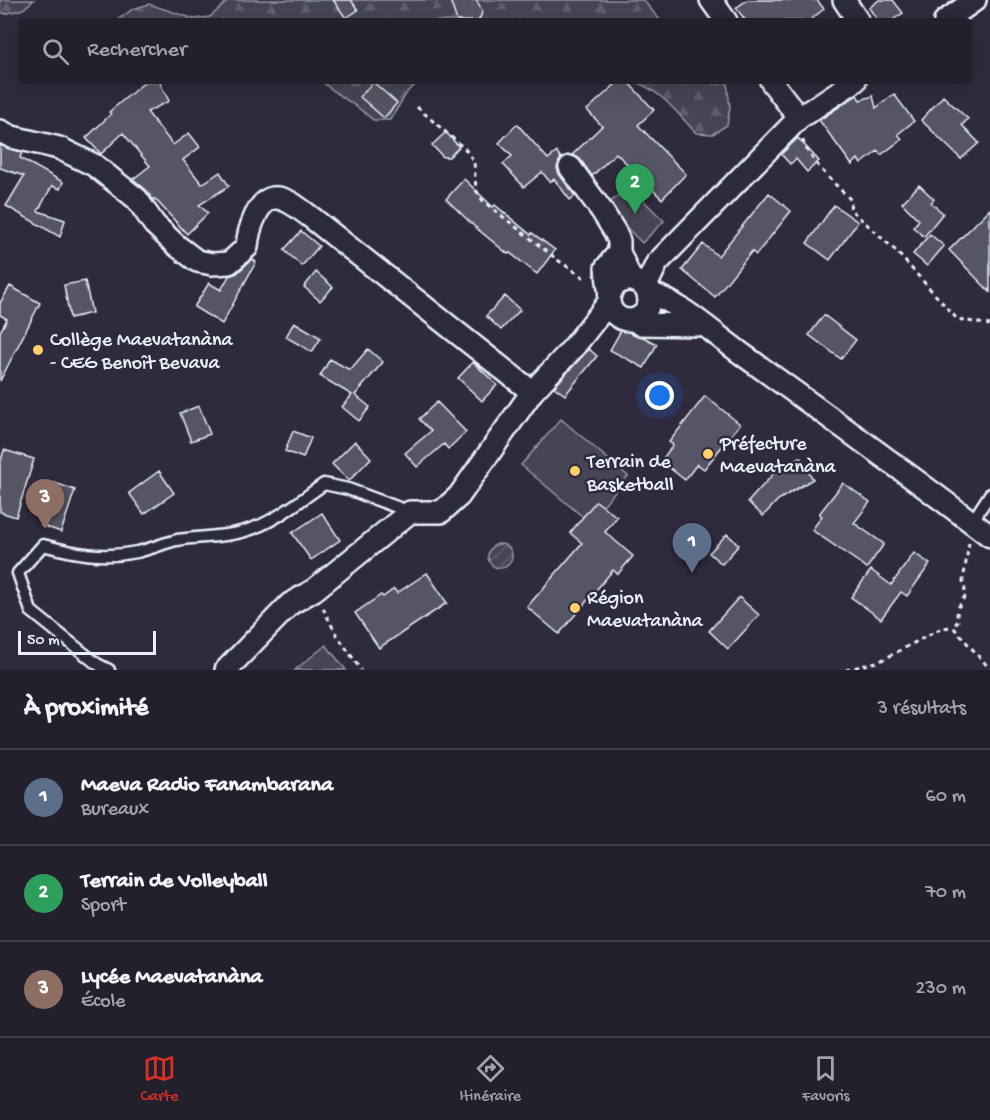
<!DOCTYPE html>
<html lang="fr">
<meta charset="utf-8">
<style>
:root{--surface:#23202e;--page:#2f2d3a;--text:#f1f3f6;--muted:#a3a3aa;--line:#403e4a;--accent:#d93025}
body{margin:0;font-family:"Gochi Hand",sans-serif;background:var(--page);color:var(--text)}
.scale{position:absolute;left:18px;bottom:15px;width:138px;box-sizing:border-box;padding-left:6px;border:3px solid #e8f1f8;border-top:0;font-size:16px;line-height:21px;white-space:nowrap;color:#e8f1f8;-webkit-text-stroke:4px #2f2a3d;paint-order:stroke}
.you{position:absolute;left:660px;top:396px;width:21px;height:21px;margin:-15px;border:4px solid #fff;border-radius:50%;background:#1a73e8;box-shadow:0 0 0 9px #1a73e833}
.badge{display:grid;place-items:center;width:39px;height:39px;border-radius:50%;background:var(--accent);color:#fff;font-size:20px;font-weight:700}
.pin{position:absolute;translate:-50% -50px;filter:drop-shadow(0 2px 3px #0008)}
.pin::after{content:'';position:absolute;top:32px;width:21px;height:18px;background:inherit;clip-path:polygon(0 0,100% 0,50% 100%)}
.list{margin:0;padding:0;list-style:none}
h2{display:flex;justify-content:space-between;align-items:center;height:78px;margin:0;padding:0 24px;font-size:26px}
h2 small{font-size:20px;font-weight:400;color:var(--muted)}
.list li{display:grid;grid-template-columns:39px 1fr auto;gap:18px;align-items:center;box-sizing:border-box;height:96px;padding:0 24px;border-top:2px solid var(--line)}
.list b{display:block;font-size:22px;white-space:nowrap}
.list p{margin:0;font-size:20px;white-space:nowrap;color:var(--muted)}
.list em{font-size:20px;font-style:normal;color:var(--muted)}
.icon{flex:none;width:33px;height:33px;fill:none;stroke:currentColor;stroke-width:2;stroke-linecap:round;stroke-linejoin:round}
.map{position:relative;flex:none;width:990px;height:670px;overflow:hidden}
.search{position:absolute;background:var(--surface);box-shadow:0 6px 24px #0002;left:18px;right:18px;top:18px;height:66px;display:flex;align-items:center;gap:15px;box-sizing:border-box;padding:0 21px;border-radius:6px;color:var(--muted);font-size:22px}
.sheet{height:366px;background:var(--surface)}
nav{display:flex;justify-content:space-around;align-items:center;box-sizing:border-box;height:84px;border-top:2px solid var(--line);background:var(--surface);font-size:16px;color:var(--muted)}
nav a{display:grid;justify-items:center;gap:3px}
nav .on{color:var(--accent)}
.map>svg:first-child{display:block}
</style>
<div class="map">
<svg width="990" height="670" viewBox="0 0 990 670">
<defs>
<pattern id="forest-firs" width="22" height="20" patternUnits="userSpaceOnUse" patternTransform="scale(1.5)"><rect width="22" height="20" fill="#464455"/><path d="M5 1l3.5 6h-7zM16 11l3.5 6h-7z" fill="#615f6e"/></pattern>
<pattern id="garden-furrows" width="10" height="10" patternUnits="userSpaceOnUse" patternTransform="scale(1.5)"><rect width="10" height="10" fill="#464455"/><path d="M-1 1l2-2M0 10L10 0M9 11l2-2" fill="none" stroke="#615f6e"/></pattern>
</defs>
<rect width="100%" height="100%" fill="#2f2a3d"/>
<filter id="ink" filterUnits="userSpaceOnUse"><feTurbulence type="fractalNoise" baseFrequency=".0167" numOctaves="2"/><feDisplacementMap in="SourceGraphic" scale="12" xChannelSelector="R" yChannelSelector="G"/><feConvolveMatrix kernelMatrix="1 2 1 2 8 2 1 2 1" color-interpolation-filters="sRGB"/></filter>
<g filter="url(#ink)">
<path fill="url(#forest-firs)" stroke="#979aa6" stroke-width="1.5" d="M 0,0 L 34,0 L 23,9 L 5,14 L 0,11 Z
M 229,0 L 643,0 L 661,21 L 116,21 L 133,9 L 149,4 L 194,19 L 210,17 Z
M 321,81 L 420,81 L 408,91 L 390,120 L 373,120 C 357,105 338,96 321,81 Z
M 633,81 L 727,81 L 730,108 L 727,125 L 713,134 L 696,133 C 676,112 662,91 633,81 Z"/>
<path fill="url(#garden-furrows)" stroke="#979aa6" stroke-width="1.5" d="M488 556a12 12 0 1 1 24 0a12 12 0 1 1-24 0Z"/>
<path fill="#464455" stroke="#979aa6" stroke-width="1.5" d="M 628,185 L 664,221 L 642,243 L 606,207 Z
M 561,419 L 628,476 L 589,522 L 521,465 Z
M 326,645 L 346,670 L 295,670 Z"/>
<path fill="#575565" stroke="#e8f1f8" stroke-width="1.5" d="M 333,0 L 351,0 L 358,10 L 346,18 Z
M 450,0 L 476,0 L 482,10 L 481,16 L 478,21 L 457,21 Z
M 747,0 L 817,0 L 824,9 L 809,21 L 746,21 L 736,8 Z
M 879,0 L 893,0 L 903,13 L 891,21 L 878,21 L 869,8 Z
M 146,81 L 159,81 L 169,101 L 147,112 L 173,145 L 189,133 L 200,147 L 183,160 L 202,184 L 220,172 L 229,186 L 199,205 L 208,213 L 187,234 L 155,199 L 153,200 L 145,189 L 133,179 L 150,166 L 123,133 L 101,154 L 86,138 L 111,114 L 109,112 Z
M 619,81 L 627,81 L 654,110 L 638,125 L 686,174 L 662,199 L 616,153 L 592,176 L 580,159 L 572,155 L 602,126 L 587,110 Z
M 373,82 L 397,103 L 384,118 L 360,97 Z
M 894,94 L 914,121 L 898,134 L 902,139 L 881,155 L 878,151 L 861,164 L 858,159 L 852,165 L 819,120 L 857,95 L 860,100 L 873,96 L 876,108 Z
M 943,96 L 968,119 L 962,125 L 979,143 L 961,159 L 921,120 Z
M 517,124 L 548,159 L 557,152 L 561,158 L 557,168 L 559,174 L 575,196 L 570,200 L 554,179 L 550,182 L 542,172 L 524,187 L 503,164 L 512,156 L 499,143 Z
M 446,132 L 459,147 L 449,157 L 443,157 L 432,145 Z
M 798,138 L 819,161 L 807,172 L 796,159 L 790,164 L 781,154 Z
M 0,145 L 22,153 L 20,158 L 63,182 L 60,189 L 52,186 L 38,211 L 65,220 L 60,237 L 6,206 L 24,176 L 0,168 Z
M 464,179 L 493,207 L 495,205 L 531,235 L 532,233 L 555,250 L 537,274 L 510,253 L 508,254 L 475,227 L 446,199 Z
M 919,185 L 934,199 L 931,203 L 943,213 L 924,237 L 913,227 L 919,220 L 902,203 Z
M 769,193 L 791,211 L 756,255 L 752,251 L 715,297 L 682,270 L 703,244 L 718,256 Z
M 834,205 L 858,222 L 830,260 L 807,243 Z
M 990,209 L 990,292 L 949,250 Z
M 301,231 L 319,246 L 302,266 L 284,250 Z
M 930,234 L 944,246 L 927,266 L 913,254 Z
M 252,259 L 256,262 L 222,324 L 194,307 L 209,283 L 221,290 L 229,276 L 237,273 Z
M 316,272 L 333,287 L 320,301 L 304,287 Z
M 85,281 L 92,313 L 70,318 L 64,285 Z
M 10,286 L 40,303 L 0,381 L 0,332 L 7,319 L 0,315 L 0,303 Z
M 505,296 L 520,310 L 501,330 L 486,316 Z
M 824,315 L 856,340 L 841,359 L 809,335 Z
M 294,322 L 321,338 L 312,352 L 286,337 Z
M 623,327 L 633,335 L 643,337 L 657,344 L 644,368 L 610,350 Z
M 368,349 L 383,362 L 355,395 L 370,407 L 359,421 L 342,407 L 352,395 L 320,376 L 330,359 L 350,370 Z
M 589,349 L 597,356 L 565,395 L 554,387 Z
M 473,362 L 497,385 L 482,401 L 458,378 Z
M 705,396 L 740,424 L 704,469 L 697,464 L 685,480 L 661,461 L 673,445 L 669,442 Z
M 437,402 L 466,432 L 448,449 L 444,444 L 417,467 L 405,453 L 431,431 L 419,419 Z
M 199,406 L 210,434 L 191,441 L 180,413 Z
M 293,431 L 311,438 L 303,458 L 285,451 Z
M 355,441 L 371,458 L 349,481 L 332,464 Z
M 4,450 L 34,459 L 16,517 L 0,512 L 0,464 Z
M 800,457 L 813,479 L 778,500 L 763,516 L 748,502 L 775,472 Z
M 159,471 L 174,493 L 144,514 L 129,493 Z
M 55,483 L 75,490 L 61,532 L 41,525 Z
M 843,483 L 870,502 L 854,523 L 884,544 L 867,568 L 812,530 L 822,516 L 819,514 Z
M 596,501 L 617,517 L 605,532 L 633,556 L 618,574 L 613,570 L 559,634 L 527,607 L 582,543 L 570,533 Z
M 322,513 L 340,540 L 311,560 L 292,533 Z
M 727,534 L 739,545 L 722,564 L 709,553 Z
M 914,553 L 930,564 L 907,596 L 901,592 L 881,619 L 851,597 L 871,570 L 891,585 Z
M 427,573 L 447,603 L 379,648 L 355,613 L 381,595 L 383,597 L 394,589 L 397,593 Z
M 739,597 L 759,615 L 728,649 L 709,631 Z"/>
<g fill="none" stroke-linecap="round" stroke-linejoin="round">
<defs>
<path id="lane" d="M 972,522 L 990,494
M 109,670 L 97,664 L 31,611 L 18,573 L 43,545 C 76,554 103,559 137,552 C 151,549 164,543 177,540 C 200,536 223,538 245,531 C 274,523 299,501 324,484 L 348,489 L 410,512"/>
<path id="street" d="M 711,0 L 726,21
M 844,0 L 858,21
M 945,21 L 975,0
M 771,81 L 799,118
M 0,131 L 12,137 L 59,148 L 94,165 L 137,199 L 154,224 L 176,245 L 197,261 L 212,264 L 229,263 L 247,247 C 248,232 258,195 278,198 C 291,200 302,211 312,218 L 532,392
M 570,167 L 602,211 L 615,232 L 619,241 L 619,252 L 631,280
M609 300a20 20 0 1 1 40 0a20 20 0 1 1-40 0Z
M 645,288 L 657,263 L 799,118 L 855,81
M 647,292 C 682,303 716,336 746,357 C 828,416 910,475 990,536
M 610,295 L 606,268 L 619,252
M 634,320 L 640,324 L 702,325
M 226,670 L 290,604 L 314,590 L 410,512 L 441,512 L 459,496 L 532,392 L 573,348 L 609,302"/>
</defs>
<use href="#lane" stroke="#e8f1f8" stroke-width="15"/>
<use href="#street" stroke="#e8f1f8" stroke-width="26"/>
<path stroke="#e8f1f8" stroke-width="3" stroke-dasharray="4.5 4.5" stroke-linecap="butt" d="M 417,107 L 465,149 L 474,161 L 476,190 L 483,201 L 559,261 L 583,277 L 588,275
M 803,140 C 806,157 838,187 851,200 L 850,209 L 895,250 L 957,319 L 990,325
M 969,543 L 963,581 L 966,595 C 960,603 955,611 958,621 L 953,627 L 990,669
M 323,608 L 335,632 L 361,670
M 846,670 L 880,661 L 942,628 L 953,627"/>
<use href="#lane" stroke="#2f2a3d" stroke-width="10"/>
<use href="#street" stroke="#2f2a3d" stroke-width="21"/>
</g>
</g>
<g fill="#ffd166" stroke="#2f2a3d" stroke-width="2">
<circle cx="38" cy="350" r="6"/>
<circle cx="708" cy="454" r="6"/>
<circle cx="575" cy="471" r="6"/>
<circle cx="575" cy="608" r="6"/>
</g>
<g text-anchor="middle" stroke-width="5" stroke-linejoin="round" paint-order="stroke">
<g font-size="20" fill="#e8f1f8" stroke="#2f2a3d" text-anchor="start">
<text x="50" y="345">Collège Maevatanàna<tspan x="50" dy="23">- CEG Benoît Bevava</tspan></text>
<text x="720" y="449">Préfecture<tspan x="720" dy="23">Maevatanàna</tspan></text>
<text x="587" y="467">Terrain de<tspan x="587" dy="23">Basketball</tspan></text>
<text x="587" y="603">Région<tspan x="587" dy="23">Maevatanàna</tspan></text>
</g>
</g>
</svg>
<div class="scale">50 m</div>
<div class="you"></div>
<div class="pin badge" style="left:692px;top:573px;background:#5c6f8a">1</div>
<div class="pin badge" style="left:635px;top:214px;background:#2e9e5b">2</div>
<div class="pin badge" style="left:45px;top:529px;background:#8d6e63">3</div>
<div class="search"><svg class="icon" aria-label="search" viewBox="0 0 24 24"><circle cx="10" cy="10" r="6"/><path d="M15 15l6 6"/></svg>Rechercher</div>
</div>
<section class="sheet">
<h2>À proximité<small>3 résultats</small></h2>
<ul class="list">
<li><span class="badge" style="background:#5c6f8a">1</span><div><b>Maeva Radio Fanambarana</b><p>Bureaux</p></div><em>60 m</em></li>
<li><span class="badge" style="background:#2e9e5b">2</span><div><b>Terrain de Volleyball</b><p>Sport</p></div><em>70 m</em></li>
<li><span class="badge" style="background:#8d6e63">3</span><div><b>Lycée Maevatanàna</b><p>École</p></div><em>230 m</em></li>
</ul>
</section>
<nav>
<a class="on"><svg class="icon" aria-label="map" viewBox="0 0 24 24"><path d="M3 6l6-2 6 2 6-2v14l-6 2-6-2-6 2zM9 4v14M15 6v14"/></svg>Carte</a>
<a><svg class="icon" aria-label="directions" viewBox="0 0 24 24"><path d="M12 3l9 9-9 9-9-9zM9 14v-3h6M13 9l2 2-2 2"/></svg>Itinéraire</a>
<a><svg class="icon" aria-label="saved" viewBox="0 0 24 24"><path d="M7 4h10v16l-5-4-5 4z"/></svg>Favoris</a>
</nav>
